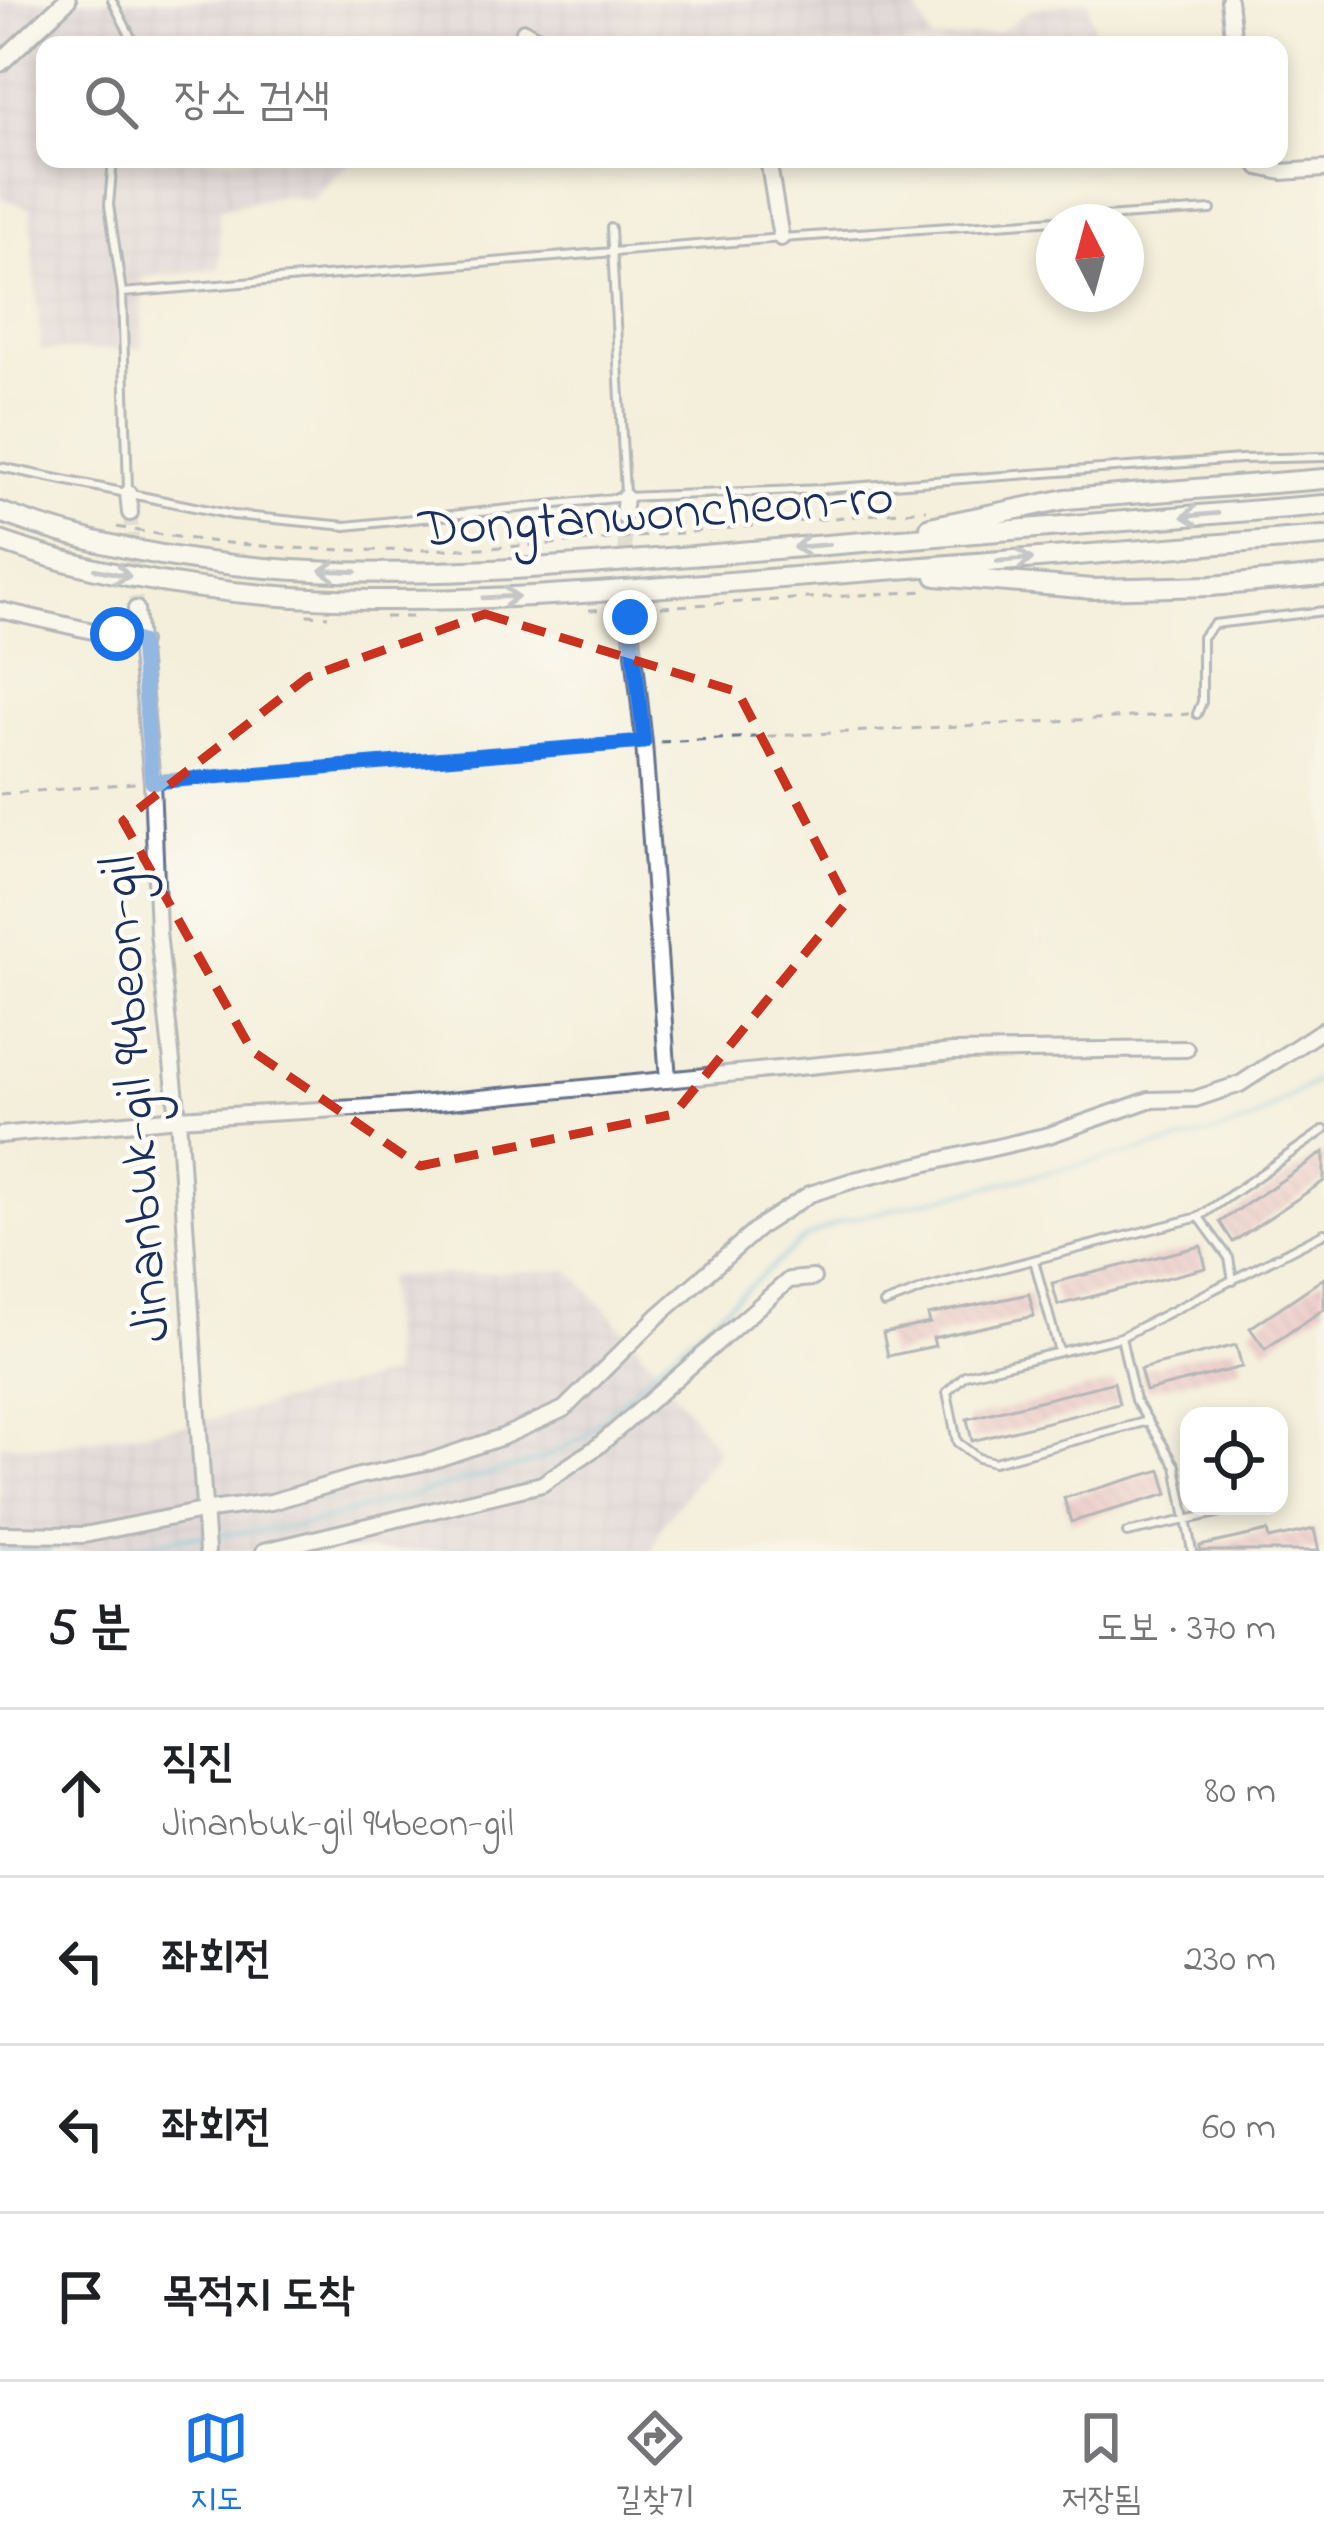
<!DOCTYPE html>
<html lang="ko">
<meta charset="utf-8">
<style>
:root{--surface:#fff;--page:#f6f6f6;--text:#202124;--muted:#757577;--line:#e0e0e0;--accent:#1a73e8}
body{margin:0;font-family:"Indie Flower","Poor Story",sans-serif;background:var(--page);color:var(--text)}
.controls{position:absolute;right:36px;bottom:36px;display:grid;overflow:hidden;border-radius:24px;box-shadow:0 6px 18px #0003}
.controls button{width:108px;height:108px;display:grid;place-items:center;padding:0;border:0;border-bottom:3px solid var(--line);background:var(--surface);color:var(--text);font:60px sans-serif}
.compass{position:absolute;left:1036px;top:204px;width:108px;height:108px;border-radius:50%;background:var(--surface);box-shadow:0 6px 18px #0003;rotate:354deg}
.stop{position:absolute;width:36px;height:36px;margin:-27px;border:9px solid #1a73e8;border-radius:50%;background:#fff}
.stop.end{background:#1a73e8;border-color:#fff;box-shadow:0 3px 12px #0008}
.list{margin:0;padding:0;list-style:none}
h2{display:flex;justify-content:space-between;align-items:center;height:156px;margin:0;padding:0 48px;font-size:51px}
h2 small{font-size:39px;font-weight:400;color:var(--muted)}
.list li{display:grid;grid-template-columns:78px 1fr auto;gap:36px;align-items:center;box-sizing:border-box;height:168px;padding:0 48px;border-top:3px solid var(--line)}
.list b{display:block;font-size:45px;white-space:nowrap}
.list p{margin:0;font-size:39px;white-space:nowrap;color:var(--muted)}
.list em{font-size:39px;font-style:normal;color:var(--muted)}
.icon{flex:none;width:66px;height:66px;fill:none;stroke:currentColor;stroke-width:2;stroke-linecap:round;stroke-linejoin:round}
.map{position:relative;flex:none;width:1324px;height:1551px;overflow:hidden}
.search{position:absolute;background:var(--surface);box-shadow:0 6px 18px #0003;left:36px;right:36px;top:36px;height:132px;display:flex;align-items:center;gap:30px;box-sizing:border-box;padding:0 42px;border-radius:24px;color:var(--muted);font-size:45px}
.sheet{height:828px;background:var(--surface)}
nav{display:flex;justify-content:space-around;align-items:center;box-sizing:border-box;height:168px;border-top:3px solid var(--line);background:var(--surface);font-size:33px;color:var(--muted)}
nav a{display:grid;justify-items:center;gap:6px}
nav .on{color:var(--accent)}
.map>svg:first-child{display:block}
</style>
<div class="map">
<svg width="1324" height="1551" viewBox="0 0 1324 1551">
<defs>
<pattern id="industrial-grid" width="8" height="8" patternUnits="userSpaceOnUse" patternTransform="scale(3)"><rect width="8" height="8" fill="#cbbfd5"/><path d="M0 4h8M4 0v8" fill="none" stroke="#aea4b9"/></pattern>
<pattern id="building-back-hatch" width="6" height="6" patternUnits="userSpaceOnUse" patternTransform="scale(3)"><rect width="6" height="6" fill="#e4a0b5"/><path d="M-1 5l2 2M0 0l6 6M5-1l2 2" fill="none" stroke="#b88396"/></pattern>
</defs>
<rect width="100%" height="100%" fill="#fdfcf7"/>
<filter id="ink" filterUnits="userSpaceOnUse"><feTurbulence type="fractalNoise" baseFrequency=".00833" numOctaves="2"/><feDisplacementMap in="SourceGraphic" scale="24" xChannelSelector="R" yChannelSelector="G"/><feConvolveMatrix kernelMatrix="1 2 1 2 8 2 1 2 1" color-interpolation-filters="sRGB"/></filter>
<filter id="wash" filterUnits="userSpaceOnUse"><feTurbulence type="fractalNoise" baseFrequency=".004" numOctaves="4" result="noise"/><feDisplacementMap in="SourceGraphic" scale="48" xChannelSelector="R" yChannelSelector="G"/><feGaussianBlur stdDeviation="2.7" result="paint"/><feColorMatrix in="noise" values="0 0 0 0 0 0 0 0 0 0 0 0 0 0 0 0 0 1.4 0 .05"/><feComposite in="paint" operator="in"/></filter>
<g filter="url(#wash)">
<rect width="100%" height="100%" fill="#f4efdb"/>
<path fill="url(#industrial-grid)" d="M 0,0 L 911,0 L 933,41 L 997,33 L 1031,9 L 1088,0 L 1097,45 L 45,45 L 45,159 L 353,159 L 311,200 L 281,195 L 219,209 L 220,269 L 142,277 L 143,348 L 41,351 L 30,208 L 0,198 Z
M 570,1270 L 632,1338 L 719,1450 L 662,1525 L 652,1551 L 0,1551 L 0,1443 L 47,1446 L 186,1425 L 391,1375 L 386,1277 Z"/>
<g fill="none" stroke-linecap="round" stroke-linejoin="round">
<path stroke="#52acd0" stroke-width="4.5" d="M 0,1549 L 50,1551
M 110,1551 L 186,1537 L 294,1528 L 541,1460 L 584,1437 L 659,1364 L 805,1238 L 842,1221 L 1215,1133 L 1252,1121 L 1324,1076"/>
</g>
<g id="blocks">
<path fill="url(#building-back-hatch)" d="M 1324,1152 L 1324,1181 L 1233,1242 L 1220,1222 Z
M 1201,1246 L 1206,1268 L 1058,1305 L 1052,1283 Z
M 1324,1278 L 1324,1309 L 1265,1349 L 1250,1328 Z
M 1029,1294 L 1034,1316 L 933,1338 L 935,1346 L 888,1356 L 883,1333 L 930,1323 L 928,1315 Z
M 1236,1345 L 1242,1367 L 1146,1391 L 1140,1369 Z
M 1114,1382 L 1119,1404 L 972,1441 L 967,1419 Z
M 1161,1470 L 1168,1494 L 1071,1522 L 1064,1498 Z
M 1314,1529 L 1319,1551 L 1200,1551 L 1200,1546 L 1267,1531 L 1269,1539 Z"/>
</g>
</g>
<g filter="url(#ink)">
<use href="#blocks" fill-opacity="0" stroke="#67728a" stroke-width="3"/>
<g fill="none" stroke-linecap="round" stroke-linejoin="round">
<path stroke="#c9c9c2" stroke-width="14" stroke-dasharray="14 7" stroke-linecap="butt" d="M 130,513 L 136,609
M 623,516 L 630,617"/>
<defs>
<path id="service" d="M 112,0 L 131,37 L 130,45
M 113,159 L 109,205 L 122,293 L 128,489
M 611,228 L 625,494
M 122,293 L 781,238 L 1211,210
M 0,467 L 233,515 L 346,526 L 625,497 L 823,489 L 1241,459 L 1324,457
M 1197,714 L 1202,702 L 1202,637 L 1214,624 L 1324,611
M 1199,1217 L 1229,1258 L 1233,1281
M 1034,1260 L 1059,1352
M 884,1304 L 929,1287 L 1199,1217 L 1324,1130
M 1121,1337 L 1135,1400 L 1176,1466 L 1192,1551
M 1148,1421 L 994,1462 L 978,1458 L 957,1442 L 947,1392 L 965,1375 L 1121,1337 L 1324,1233
M 1127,1533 L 1249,1506"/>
<path id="minor" d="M 1229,0 L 1234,45
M 524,31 L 547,45
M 768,159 L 781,238
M 1254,159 L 1259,167 L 1282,172 L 1324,169
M 128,493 L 130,513
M 623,516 L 625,497
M 136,609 L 152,782 L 158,932 L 178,1118 L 207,1551
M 0,610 L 141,642
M 630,617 L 644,743 L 668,1080
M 0,1135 L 178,1118 L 408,1105 L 953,1052 L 1186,1049
M 0,1534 L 84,1535 L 202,1511 L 271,1502 L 359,1476 L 431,1461 L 502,1437 L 564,1409 L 658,1316 L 762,1225 L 810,1194 L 854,1180 L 1049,1135 L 1149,1100 L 1195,1099 L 1240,1084 L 1324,1029
M 264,1551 L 542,1484 L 597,1447 L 789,1280 L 813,1278"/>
<path id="tertiary" d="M 0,63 L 67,0"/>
<path id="secondary" d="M 0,512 C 242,603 512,570 764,550 C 950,535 1137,521 1324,505
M 930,527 L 1066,499 L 1324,479
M 0,541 C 242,627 504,599 755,580 C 944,566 1134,552 1324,536
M 936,576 L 1092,589 L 1211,586 L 1324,576"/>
</defs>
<use href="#service" stroke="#67728a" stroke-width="12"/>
<use href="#minor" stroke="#67728a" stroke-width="20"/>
<use href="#tertiary" stroke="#67728a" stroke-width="22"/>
<use href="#secondary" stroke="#67728a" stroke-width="24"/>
<path stroke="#67728a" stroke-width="3" stroke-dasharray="9 9" stroke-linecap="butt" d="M 117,527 C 389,579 654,531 926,510
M 643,608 L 927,591
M 589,610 L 615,609
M 307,615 L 328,616
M 385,617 L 412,617
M 660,742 L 1189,714
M 169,781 L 632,744
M 0,794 L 136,783"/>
<use href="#service" stroke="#fff" stroke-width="6"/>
<use href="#minor" stroke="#fff" stroke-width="14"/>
<use href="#tertiary" stroke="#fff" stroke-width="16"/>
<use href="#secondary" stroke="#fff" stroke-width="18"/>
</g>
<defs><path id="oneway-shaft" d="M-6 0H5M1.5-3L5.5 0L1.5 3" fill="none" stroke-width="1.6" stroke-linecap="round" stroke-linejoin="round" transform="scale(3)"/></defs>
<g stroke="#8d97ae">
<use href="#oneway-shaft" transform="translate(1200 515) rotate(175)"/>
<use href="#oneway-shaft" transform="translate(811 546) rotate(175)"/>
<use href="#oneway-shaft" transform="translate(1015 560) rotate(-4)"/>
<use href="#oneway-shaft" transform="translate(338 571) rotate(-178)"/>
<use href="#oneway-shaft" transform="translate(113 573) rotate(12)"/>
<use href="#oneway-shaft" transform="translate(501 597) rotate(-3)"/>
</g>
</g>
<g fill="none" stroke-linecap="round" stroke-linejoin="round" filter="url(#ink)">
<path stroke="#1a73e8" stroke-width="15" d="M 117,634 L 141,642 L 152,782 L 644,742 L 630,617"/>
</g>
<path d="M0 0H1324V1551H0ZM 485,614 L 738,692 L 847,902 L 674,1114 L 420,1166 L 252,1051 L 123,821 L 308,677 Z" fill="#f4efdb" fill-opacity=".55" fill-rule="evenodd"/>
<path fill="none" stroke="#c8321e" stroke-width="9" stroke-dasharray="24 15" stroke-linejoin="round" d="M 485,614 L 738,692 L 847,902 L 674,1114 L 420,1166 L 252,1051 L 123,821 L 308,677 Z"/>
<g text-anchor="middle" stroke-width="9" stroke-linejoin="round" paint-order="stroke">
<g font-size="54" fill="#1b2f5e" stroke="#fdfcf7">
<text transform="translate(656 510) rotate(-4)" y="19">Dongtanwoncheon-ro</text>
<text transform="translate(132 1099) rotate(-94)" y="19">Jinanbuk-gil 94beon-gil</text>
</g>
</g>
</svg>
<div class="controls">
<button><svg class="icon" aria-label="locate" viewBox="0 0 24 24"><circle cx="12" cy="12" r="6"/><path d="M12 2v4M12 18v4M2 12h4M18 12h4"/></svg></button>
</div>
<svg class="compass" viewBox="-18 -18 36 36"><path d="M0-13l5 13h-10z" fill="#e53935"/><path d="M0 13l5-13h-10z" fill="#757577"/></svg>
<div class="stop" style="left:117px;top:634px"></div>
<div class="stop end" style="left:630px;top:617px"></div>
<div class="search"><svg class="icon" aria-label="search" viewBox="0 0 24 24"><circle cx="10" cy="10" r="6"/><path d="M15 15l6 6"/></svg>장소 검색</div>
</div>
<section class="sheet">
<h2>5 분<small>도보 · 370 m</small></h2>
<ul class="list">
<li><svg class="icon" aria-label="ahead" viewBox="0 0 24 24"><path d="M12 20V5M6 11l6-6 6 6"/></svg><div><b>직진</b><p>Jinanbuk-gil 94beon-gil</p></div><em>80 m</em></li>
<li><svg class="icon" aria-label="left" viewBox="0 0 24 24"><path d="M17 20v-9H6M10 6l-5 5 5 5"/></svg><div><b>좌회전</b></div><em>230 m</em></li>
<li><svg class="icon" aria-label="left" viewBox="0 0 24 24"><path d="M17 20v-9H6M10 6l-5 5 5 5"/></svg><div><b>좌회전</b></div><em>60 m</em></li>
<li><svg class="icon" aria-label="arrive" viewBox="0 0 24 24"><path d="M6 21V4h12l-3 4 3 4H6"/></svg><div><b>목적지 도착</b></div></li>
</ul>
</section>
<nav>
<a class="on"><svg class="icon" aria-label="map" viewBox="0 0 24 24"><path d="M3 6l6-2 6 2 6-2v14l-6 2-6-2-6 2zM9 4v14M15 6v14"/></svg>지도</a>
<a><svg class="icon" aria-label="directions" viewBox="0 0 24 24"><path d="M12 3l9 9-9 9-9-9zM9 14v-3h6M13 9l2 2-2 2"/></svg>길찾기</a>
<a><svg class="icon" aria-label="saved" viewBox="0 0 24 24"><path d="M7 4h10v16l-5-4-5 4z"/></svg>저장됨</a>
</nav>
